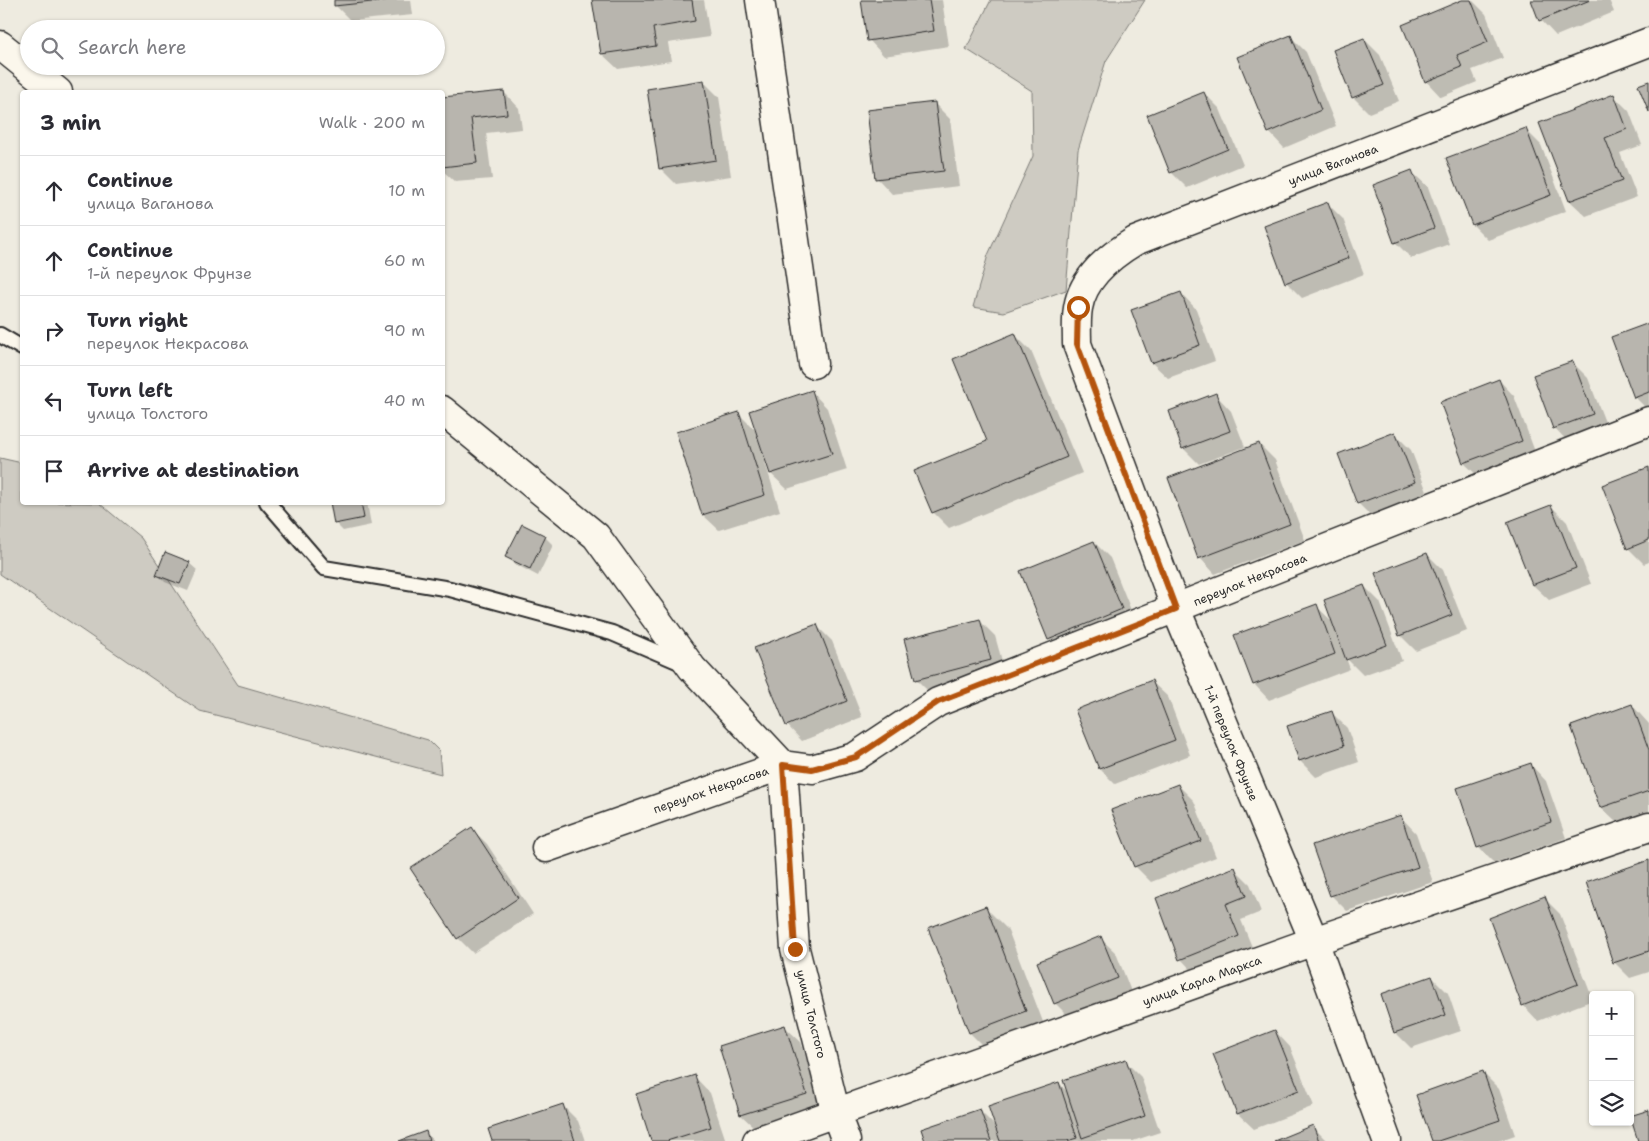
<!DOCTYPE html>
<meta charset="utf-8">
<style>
:root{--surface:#fff;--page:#f7f7f7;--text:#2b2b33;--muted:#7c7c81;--line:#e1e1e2}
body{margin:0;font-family:"Shantell Sans",sans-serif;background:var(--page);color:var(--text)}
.controls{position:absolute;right:15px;bottom:15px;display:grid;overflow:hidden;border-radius:5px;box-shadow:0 1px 4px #0004}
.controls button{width:45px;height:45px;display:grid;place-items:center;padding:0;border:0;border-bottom:1px solid var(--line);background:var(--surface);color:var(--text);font:25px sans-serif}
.stop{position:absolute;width:15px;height:15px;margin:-11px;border:4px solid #b45309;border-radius:50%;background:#fff}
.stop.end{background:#b45309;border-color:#fff;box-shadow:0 1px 5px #0008}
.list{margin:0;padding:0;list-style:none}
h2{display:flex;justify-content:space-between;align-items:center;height:65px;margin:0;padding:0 20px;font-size:21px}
h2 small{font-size:16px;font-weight:400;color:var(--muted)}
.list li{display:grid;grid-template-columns:32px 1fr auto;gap:15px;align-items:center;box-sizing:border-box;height:70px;padding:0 20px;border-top:1px solid var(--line)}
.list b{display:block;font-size:19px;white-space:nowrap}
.list p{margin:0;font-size:16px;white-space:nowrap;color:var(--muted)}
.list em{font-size:16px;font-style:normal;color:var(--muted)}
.icon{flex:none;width:28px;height:28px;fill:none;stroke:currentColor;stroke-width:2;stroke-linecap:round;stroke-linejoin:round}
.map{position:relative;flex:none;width:1649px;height:1141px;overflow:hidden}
.search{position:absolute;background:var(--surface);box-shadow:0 1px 4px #0004;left:20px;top:20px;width:425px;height:55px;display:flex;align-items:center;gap:12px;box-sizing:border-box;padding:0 18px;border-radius:28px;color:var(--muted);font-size:19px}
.panel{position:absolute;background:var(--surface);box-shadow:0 1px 4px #0004;left:20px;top:90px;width:425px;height:415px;border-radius:5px}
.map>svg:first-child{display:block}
</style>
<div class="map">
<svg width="1649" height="1141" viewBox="0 0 1649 1141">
<rect width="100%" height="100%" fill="#eeebe0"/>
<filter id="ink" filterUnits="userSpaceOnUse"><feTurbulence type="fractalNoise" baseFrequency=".02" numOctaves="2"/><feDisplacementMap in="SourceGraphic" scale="10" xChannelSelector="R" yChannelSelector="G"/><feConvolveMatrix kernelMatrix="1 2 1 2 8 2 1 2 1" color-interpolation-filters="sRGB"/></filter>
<g filter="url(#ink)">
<path fill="#cecbc2" stroke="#7c7b76" d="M 991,0 L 1145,0 L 1106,61 L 1078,150 L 1066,290 L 1004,312 L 973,307 L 988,255 L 1033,156 L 1032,91 L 966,49 Z
M 0,458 L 22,463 L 22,502 L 99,503 L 141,538 L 238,685 L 428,740 L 439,751 L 441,774 L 200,711 L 0,574 Z"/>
<path fill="#0003" d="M 335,0 L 411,0 L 413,15 L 351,21 L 336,6 Z
M 593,0 L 704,0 L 710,37 L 668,43 L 671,61 L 618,69 L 602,54 Z
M 863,0 L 942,0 L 949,46 L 884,56 L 869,40 Z
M 1465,0 L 1472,0 L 1486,14 L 1503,58 L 1472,70 L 1477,82 L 1441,97 L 1426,81 Z
M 1532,0 L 1609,0 L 1614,12 L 1556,36 L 1541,20 Z
M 1291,37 L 1306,52 L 1336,126 L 1284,148 L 1269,132 Z
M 1364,39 L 1380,55 L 1399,101 L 1369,113 L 1353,97 Z
M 703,81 L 719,97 L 731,176 L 676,184 L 660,168 Z
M 504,92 L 519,108 L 522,129 L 486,133 L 492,179 L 455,182 L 442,170 L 442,99 Z
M 1204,93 L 1220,109 L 1243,165 L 1187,188 L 1171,172 Z
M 1614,96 L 1629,111 L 1642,145 L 1620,153 L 1637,197 L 1586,216 L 1570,201 Z
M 935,104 L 950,119 L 959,186 L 892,194 L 877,178 Z
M 1525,129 L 1541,145 L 1566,211 L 1488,240 L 1473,225 Z
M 1412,172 L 1428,187 L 1449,244 L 1411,258 L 1395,242 Z
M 1328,204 L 1343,219 L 1364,274 L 1302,298 L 1286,282 Z
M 1181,293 L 1196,309 L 1215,361 L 1168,378 L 1152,363 L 1133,311 Z
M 1649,324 L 1649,411 L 1635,397 Z
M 1015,335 L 1031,351 L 1082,473 L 949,528 L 933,512 L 988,441 Z
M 1572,362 L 1588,378 L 1608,430 L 1570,444 L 1555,428 Z
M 1499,380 L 1514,396 L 1537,457 L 1480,478 L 1464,463 Z
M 812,392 L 827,408 L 847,470 L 787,489 L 771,474 L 766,459 L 764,459 L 780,511 L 719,530 L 703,515 L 738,413 L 758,433 Z
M 1216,395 L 1231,411 L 1245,447 L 1199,464 L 1183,448 Z
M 1395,434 L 1411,450 L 1429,497 L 1374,519 L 1358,503 Z
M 1259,444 L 1275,460 L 1305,540 L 1215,574 L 1200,558 Z
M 1649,468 L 1649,562 L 1644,564 L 1628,548 Z
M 331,502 L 367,502 L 371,525 L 343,531 L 335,523 Z
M 1551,506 L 1567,522 L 1591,584 L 1549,600 L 1533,585 L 1509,523 Z
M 545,537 L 553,545 L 538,576 L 515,564 L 507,557 Z
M 1094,542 L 1110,558 L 1137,625 L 1064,655 L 1049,639 Z
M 1427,554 L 1443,570 L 1467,631 L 1416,651 L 1400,635 Z
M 189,563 L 197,570 L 188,591 L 165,582 L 157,574 Z
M 1364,586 L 1380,602 L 1402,661 L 1363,675 L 1346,658 L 1350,669 L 1269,700 L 1254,684 L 1316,606 L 1334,623 Z
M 980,621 L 995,636 L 1006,675 L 932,695 L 916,679 Z
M 816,625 L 832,641 L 862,717 L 802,741 L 787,725 Z
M 1152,682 L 1168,697 L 1190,755 L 1115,784 L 1100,769 Z
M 1632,705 L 1649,724 L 1649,812 L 1617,823 L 1601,808 L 1572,726 Z
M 1331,712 L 1347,728 L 1359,762 L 1316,777 L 1300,761 L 1289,727 Z
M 1531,765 L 1546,781 L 1566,838 L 1494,863 L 1478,847 Z
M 1178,785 L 1194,801 L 1216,857 L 1151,882 L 1136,867 L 1113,811 Z
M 1401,817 L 1416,833 L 1433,882 L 1347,911 L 1331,895 Z
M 472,829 L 487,844 L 533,914 L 473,953 L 458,938 Z
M 1649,862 L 1649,972 L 1630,978 L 1614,962 Z
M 1234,868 L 1250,884 L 1261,912 L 1241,920 L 1254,952 L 1196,975 L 1181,959 Z
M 1544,898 L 1560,914 L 1593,1000 L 1538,1021 L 1523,1005 Z
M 985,907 L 1008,930 L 1048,1035 L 993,1056 L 970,1033 Z
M 1100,938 L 1116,953 L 1132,994 L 1071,1019 L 1055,1003 Z
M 1432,977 L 1448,993 L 1461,1031 L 1411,1048 L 1395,1032 Z
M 785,1027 L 801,1042 L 822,1110 L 757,1130 L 741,1115 L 720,1047 Z
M 1275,1031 L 1290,1047 L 1314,1106 L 1254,1129 L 1238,1114 L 1215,1055 Z
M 1125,1061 L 1141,1077 L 1160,1132 L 1133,1141 L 926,1141 L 979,1110 L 996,1127 L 1059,1083 L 1069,1094 Z
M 1483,1073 L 1499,1089 L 1515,1135 L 1498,1141 L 1433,1141 Z
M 695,1077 L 710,1093 L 726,1141 L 653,1141 Z
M 562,1105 L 578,1121 L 585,1141 L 494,1141 Z
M 1313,1127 L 1327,1141 L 1277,1141 Z
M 426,1133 L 434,1141 L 403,1141 Z"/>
<path fill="#b8b5ae" stroke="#2b2b2b" d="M 334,0 L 391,0 L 334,6 Z
M 592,0 L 692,0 L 695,21 L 653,28 L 656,46 L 601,54 Z
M 861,0 L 929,0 L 934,31 L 867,41 Z
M 1462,0 L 1471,0 L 1488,42 L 1457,55 L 1462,67 L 1425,82 L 1402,25 Z
M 1531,0 L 1590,0 L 1539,21 Z
M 1291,35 L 1321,110 L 1268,133 L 1237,57 Z
M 1364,38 L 1384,85 L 1352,98 L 1333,50 Z
M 704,80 L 716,160 L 659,169 L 647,89 Z
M 1649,81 L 1649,112 L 1638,85 Z
M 504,91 L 507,114 L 471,118 L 477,163 L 442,167 L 442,97 Z
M 1204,92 L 1228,149 L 1170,173 L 1147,115 Z
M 1614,94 L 1627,129 L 1605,138 L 1622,181 L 1569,201 L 1539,123 Z
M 935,102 L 944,171 L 875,179 L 867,110 Z
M 1526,128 L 1551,195 L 1472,225 L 1446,158 Z
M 1412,170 L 1434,228 L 1394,243 L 1373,185 Z
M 1328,202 L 1349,258 L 1285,283 L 1264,226 Z
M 1181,292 L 1200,345 L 1151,363 L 1131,310 Z
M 1649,323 L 1649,392 L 1634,398 L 1611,337 Z
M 1015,333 L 1067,457 L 932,513 L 914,471 L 987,441 L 953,359 Z
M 1573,361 L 1593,414 L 1553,429 L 1533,375 Z
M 1499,379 L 1522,441 L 1463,463 L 1440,402 Z
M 812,390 L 832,454 L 770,474 L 749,411 Z
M 1216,393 L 1230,431 L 1182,449 L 1169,411 Z
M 739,412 L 765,495 L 702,515 L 676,432 Z
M 1395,432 L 1415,482 L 1357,504 L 1338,454 Z
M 1259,443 L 1290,524 L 1198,559 L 1168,478 Z
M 1649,467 L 1649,540 L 1627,549 L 1602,485 Z
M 330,502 L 361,502 L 364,518 L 334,524 Z
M 1551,505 L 1576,568 L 1532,585 L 1507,522 Z
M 522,524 L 546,536 L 530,569 L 505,557 Z
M 1094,541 L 1122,609 L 1048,640 L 1020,571 Z
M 165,552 L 190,562 L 180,584 L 156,575 Z
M 1427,553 L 1452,615 L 1399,636 L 1375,573 Z
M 1364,585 L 1387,645 L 1346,660 L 1324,600 Z
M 1317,604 L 1335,654 L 1253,685 L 1234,635 Z
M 980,619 L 991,660 L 915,680 L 904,639 Z
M 817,624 L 847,701 L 786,726 L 754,648 Z
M 1152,680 L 1175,740 L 1099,769 L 1075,710 Z
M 1632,704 L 1649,750 L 1649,791 L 1600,808 L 1571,726 Z
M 1332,711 L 1344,746 L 1299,761 L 1287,726 Z
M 1531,763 L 1551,822 L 1477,848 L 1457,788 Z
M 1178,784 L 1201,841 L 1134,867 L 1111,810 Z
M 1401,815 L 1418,867 L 1330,896 L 1312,845 Z
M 472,827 L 518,898 L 457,939 L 410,868 Z
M 1649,860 L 1649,951 L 1613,963 L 1586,882 Z
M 1235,867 L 1246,896 L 1226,904 L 1239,936 L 1179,960 L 1156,898 Z
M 1545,896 L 1578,984 L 1522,1006 L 1489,918 Z
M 986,906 L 1026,1011 L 969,1033 L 928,928 Z
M 1101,936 L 1118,978 L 1054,1004 L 1037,962 Z
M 1432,976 L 1446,1015 L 1394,1033 L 1381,994 Z
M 785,1025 L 807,1094 L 740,1115 L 719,1046 Z
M 1275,1030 L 1299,1090 L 1237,1114 L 1213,1054 Z
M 1126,1059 L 1145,1116 L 1082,1138 L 1063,1080 Z
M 1483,1071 L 1500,1120 L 1438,1141 L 1432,1141 L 1416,1095 Z
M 695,1075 L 711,1127 L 667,1141 L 651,1141 L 636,1094 Z
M 1059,1082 L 1077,1138 L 1067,1141 L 1000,1141 L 988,1106 Z
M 563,1104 L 575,1141 L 492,1141 L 488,1129 Z
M 980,1109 L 991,1141 L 925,1141 L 921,1129 Z
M 1649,1110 L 1649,1141 L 1638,1141 L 1630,1116 Z
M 1313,1125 L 1319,1141 L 1274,1141 Z
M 426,1131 L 429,1141 L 399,1141 Z"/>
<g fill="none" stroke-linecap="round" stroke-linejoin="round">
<defs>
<path id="lane" d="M 0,335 L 22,348
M 267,502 L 324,568 L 450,589 L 612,633 L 684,664"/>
<path id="street" d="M 760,0 L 813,364
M 0,45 L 58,92
M 442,410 L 596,536 L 692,668 L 783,765 L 795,949 L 836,1114 L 846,1141
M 546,848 L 783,765 L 812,769 L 855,757 L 938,702 L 1649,421
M 757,1141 L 1314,941 L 1649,827
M 1387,1141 L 1314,941 L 1176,609 L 1077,344 C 1077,332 1076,320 1078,308 C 1083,277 1110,256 1135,241 L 1649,42"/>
</defs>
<use href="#lane" stroke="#2b2b2b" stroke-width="18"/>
<use href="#street" stroke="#2b2b2b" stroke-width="31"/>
<use href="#lane" stroke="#fbf7ec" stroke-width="14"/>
<use href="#street" stroke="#fbf7ec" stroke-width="28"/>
</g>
</g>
<g fill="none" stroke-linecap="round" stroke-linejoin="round" filter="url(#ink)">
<path stroke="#b45309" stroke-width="6" d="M 795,949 L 783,765 L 812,769 L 856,757 L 938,702 L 1176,609 L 1077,344 L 1078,307"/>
</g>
<g text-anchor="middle" stroke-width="4" stroke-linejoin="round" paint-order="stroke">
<g font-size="12" fill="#2b2b2b" stroke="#fbf7ec">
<text transform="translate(1333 165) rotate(-21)" y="4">улица Ваганова</text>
<text transform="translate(1250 580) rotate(-22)" y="4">переулок Некрасова</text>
<text transform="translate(1231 743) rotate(68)" y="4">1-й переулок Фрунзе</text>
<text transform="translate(711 790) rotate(-19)" y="4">переулок Некрасова</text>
<text transform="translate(1202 981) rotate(-20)" y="4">улица Карла Маркса</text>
<text transform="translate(811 1014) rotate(76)" y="4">улица Толстого</text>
</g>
</g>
</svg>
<div class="controls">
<button>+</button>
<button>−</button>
<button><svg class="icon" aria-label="layers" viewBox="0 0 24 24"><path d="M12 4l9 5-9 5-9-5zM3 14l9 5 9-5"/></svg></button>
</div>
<div class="stop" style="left:1078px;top:307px"></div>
<div class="stop end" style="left:795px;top:949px"></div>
<div class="search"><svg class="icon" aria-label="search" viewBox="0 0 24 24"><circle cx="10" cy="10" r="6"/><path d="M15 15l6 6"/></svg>Search here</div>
<section class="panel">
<h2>3 min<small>Walk · 200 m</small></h2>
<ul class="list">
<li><svg class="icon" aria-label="ahead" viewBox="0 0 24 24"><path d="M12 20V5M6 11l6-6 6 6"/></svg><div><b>Continue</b><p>улица Ваганова</p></div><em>10 m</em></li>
<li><svg class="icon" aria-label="ahead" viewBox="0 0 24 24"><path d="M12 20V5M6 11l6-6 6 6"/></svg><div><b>Continue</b><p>1-й переулок Фрунзе</p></div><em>60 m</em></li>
<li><svg class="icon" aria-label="right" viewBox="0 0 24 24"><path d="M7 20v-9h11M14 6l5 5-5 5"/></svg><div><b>Turn right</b><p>переулок Некрасова</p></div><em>90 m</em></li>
<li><svg class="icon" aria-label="left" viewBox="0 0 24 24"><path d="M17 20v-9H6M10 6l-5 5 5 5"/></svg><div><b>Turn left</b><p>улица Толстого</p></div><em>40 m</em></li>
<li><svg class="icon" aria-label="arrive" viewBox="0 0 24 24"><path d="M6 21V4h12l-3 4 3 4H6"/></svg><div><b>Arrive at destination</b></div></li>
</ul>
</section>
</div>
